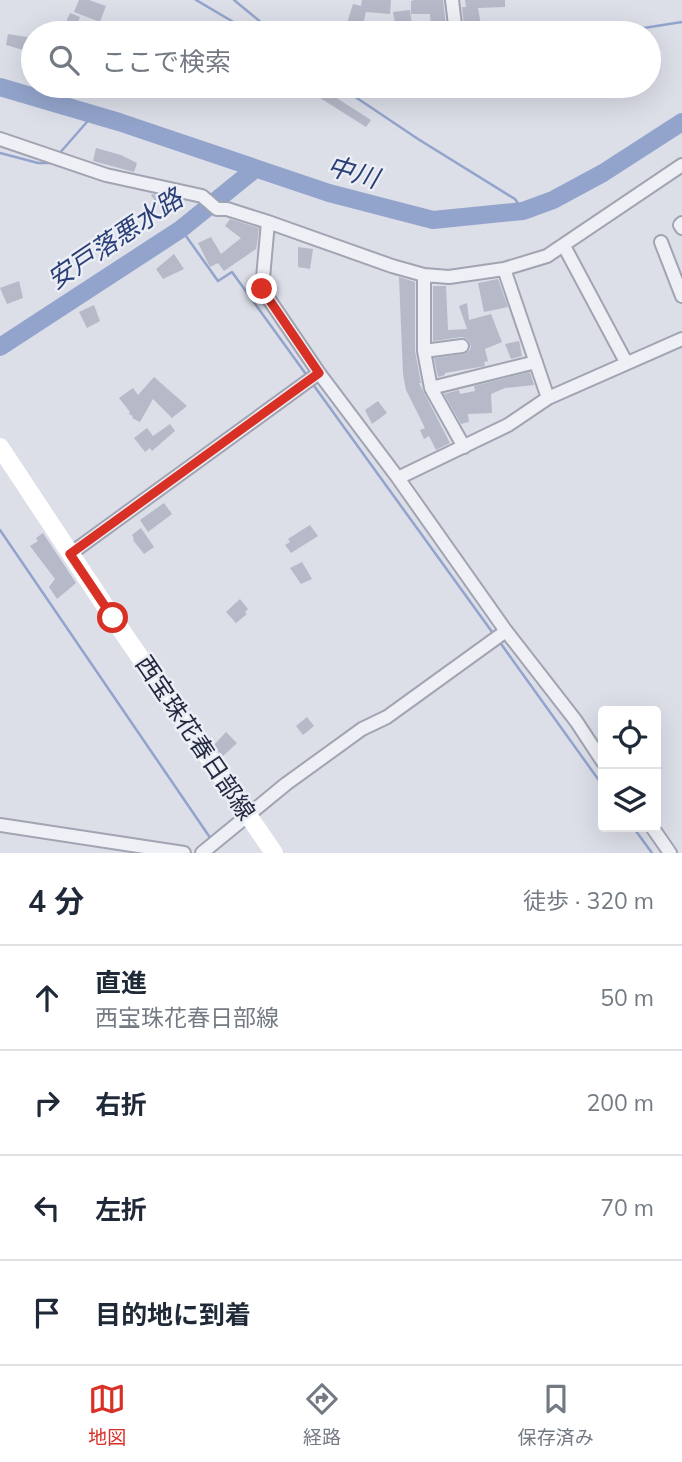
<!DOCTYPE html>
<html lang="ja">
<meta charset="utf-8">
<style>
:root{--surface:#fff;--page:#f2f2f3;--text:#1f2937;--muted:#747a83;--line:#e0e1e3;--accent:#d93025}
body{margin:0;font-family:Mulish,"Noto Sans JP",sans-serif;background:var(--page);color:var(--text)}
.controls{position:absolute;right:21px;bottom:21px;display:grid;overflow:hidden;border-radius:7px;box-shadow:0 7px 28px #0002}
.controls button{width:63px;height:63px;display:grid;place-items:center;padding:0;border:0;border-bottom:2px solid var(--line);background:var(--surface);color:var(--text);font:35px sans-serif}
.stop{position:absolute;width:21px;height:21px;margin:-16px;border:5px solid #d93025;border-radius:50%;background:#fff}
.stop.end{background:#d93025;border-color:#fff;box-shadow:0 2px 7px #0008}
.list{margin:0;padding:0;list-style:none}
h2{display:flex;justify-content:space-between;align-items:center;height:91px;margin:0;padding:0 28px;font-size:30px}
h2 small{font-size:23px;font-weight:400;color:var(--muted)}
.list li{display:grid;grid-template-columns:46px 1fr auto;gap:21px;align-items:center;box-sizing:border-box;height:105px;padding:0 28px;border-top:2px solid var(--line)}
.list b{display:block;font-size:26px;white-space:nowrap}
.list p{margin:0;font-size:23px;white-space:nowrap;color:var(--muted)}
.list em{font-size:23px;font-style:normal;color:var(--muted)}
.icon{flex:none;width:38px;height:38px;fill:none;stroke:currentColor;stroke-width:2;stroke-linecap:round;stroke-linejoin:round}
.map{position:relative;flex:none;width:682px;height:853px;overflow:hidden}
.search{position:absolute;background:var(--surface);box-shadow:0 7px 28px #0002;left:21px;right:21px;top:21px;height:77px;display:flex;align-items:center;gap:18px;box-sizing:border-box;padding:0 24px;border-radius:38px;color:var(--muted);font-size:26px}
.sheet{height:511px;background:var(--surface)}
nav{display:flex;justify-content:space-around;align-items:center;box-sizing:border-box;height:98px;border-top:2px solid var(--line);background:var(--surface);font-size:19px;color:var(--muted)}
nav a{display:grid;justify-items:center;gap:4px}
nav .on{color:var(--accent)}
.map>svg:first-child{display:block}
</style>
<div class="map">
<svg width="682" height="853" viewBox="0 0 682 853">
<rect width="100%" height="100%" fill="#dcdee8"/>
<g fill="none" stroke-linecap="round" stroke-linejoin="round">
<path stroke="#93a4cc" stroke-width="2.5" d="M 196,0 L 252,33
M 234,0 L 274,33
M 612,33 L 682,22
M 339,86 L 418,139 L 515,199 L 523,211
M 0,153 L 38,163 L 51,163 L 54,161
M 58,155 L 93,115
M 181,229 L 218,281 L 232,272 L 308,377
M 312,383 L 495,636
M 0,530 L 211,839
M 499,641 L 603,786
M 633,827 L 652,853"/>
<path stroke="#93a4cc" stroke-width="18" d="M 0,87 L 119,122 L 329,193 L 433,220 L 523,211 L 553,200 L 603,173 L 682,122
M 0,347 L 181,229 L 255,169"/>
</g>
<path fill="#b6b9c8" d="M 79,0 L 89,0 L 106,6 L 100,22 L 74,12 Z
M 362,0 L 391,0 L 390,14 L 366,12 L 361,33 L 344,33 L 353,4 L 361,6 Z
M 415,0 L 443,0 L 446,27 L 440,27 L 440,32 L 431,32 L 430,14 L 411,14 L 411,1 Z
M 465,0 L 505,0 L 505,7 L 478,8 L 481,25 L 464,25 L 462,7 L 466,7 Z
M 410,10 L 413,33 L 397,33 L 393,12 Z
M 70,13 L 80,17 L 74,33 L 61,33 Z
M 8,34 L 33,38 L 33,53 L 6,45 Z
M 301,86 L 318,86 L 371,120 L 366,127 Z
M 96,148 L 121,155 L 137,163 L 134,172 L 93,161 Z
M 152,194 L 175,199 L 178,203 L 164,214 L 151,195 Z
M 230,219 L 259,228 L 257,244 L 256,249 L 224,271 L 218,263 L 210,267 L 198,243 L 211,237 L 221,254 L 241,238 L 225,226 Z
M 298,247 L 313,249 L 310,269 L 298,267 Z
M 174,254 L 184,269 L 163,279 L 156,269 Z
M 399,277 L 415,282 L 415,351 L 421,383 L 419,383 L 450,443 L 436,450 L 429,436 L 424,439 L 420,430 L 425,428 L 406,390 L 403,374 Z
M 498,279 L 508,307 L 484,312 L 478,283 Z
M 19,281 L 23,298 L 7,304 L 0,288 Z
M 433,286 L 446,286 L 448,330 L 467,329 L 459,306 L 467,303 L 469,320 L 491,314 L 502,342 L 485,349 L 488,361 L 484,362 L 485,366 L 445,373 L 445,375 L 438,377 L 434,358 L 464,354 L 470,350 L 471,346 L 468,340 L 462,337 L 433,341 Z
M 94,305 L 100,321 L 87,328 L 79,312 Z
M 519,341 L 522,356 L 511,359 L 505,344 Z
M 530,372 L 534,385 L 505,388 L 491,394 L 492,413 L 468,414 L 469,422 L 461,424 L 444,394 L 459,390 L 460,394 L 475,391 L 474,386 Z
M 154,377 L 187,406 L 172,418 L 153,399 L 140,422 L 132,418 L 133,416 L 129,414 L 130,412 L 119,398 L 133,388 L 138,395 Z
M 378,401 L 387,413 L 372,424 L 365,410 Z
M 170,424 L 175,431 L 152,451 L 150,448 L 145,452 L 134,438 L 147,428 L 153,436 Z
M 164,503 L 172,514 L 148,532 L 140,520 Z
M 310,525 L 318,536 L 291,553 L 285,545 L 290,542 L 288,539 Z
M 141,528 L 154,547 L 144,554 L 133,540 L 134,539 L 132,535 Z
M 43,533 L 76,583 L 57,599 L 49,587 L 55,579 L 30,546 L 38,541 L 36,538 Z
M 302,562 L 312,579 L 301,584 L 290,568 Z
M 240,599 L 248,609 L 245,612 L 247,614 L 236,623 L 226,612 Z
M 307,717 L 314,726 L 303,735 L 296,726 Z
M 226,732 L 237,743 L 222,757 L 214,745 Z"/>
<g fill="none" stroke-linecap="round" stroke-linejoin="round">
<defs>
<path id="street" d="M 452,0 L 456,33
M 0,139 L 106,175 L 202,196 L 217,209 L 227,209 L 268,222 L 392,266 L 424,275 L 449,277 L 504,269 L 547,256 L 682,165
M 268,222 L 262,289 L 319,373 L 398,478 L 506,631 L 576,721 L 603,762
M 682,223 L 680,225 L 682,228
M 661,242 L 682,296
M 564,246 L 626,362
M 504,269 L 548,398
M 424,275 L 424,351 L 431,388 L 464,447
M 424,351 L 462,346
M 431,388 L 536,362
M 398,478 L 508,425 L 548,398 L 682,339
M 70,554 L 319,373
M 0,825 L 184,853
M 652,827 L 670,853
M 202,853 L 286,784 L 362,729 L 387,717 L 506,631"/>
</defs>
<use href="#street" stroke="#a1a4b2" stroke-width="16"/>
<use href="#street" stroke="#eff0f6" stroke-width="12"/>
<path stroke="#fff" stroke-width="18" d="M 0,447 L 113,618 L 274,853"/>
</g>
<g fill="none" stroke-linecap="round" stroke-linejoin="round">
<path stroke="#d93025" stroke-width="9" d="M 113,618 L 70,554 L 319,373 L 262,289"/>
</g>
<g text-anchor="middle" stroke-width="5" stroke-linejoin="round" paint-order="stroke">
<g font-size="24" fill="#242940" stroke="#ebeef5">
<text transform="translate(195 738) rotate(56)" y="8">西宝珠花春日部線</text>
</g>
<g font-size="26" font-style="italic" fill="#2b3f77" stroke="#ebeef5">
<text transform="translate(353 172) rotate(16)" y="9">中川</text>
<text transform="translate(115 239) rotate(-34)" y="9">安戸落悪水路</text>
</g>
</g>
</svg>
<div class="controls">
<button><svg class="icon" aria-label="locate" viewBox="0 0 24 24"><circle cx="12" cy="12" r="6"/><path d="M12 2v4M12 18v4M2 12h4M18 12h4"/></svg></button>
<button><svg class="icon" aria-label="layers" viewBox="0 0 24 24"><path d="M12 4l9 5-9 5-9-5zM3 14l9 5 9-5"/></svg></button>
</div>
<div class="stop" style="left:113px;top:618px"></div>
<div class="stop end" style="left:262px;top:289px"></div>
<div class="search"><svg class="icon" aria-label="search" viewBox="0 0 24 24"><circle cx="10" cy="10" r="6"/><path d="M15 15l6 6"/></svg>ここで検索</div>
</div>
<section class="sheet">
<h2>4 分<small>徒歩 · 320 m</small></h2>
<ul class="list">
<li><svg class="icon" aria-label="ahead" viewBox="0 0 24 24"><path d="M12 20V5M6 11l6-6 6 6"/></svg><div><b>直進</b><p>西宝珠花春日部線</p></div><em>50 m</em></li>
<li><svg class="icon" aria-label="right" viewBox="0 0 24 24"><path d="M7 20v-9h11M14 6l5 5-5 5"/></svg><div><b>右折</b></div><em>200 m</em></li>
<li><svg class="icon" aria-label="left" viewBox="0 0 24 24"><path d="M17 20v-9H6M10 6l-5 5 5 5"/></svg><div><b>左折</b></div><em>70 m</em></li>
<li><svg class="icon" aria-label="arrive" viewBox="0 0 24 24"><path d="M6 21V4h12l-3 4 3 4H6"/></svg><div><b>目的地に到着</b></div></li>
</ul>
</section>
<nav>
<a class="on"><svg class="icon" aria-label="map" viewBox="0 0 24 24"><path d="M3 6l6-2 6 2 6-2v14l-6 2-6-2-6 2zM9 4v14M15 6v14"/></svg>地図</a>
<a><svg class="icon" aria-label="directions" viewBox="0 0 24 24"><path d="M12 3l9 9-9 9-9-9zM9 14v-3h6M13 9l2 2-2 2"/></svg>経路</a>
<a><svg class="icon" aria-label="saved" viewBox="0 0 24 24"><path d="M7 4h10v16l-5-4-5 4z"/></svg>保存済み</a>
</nav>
